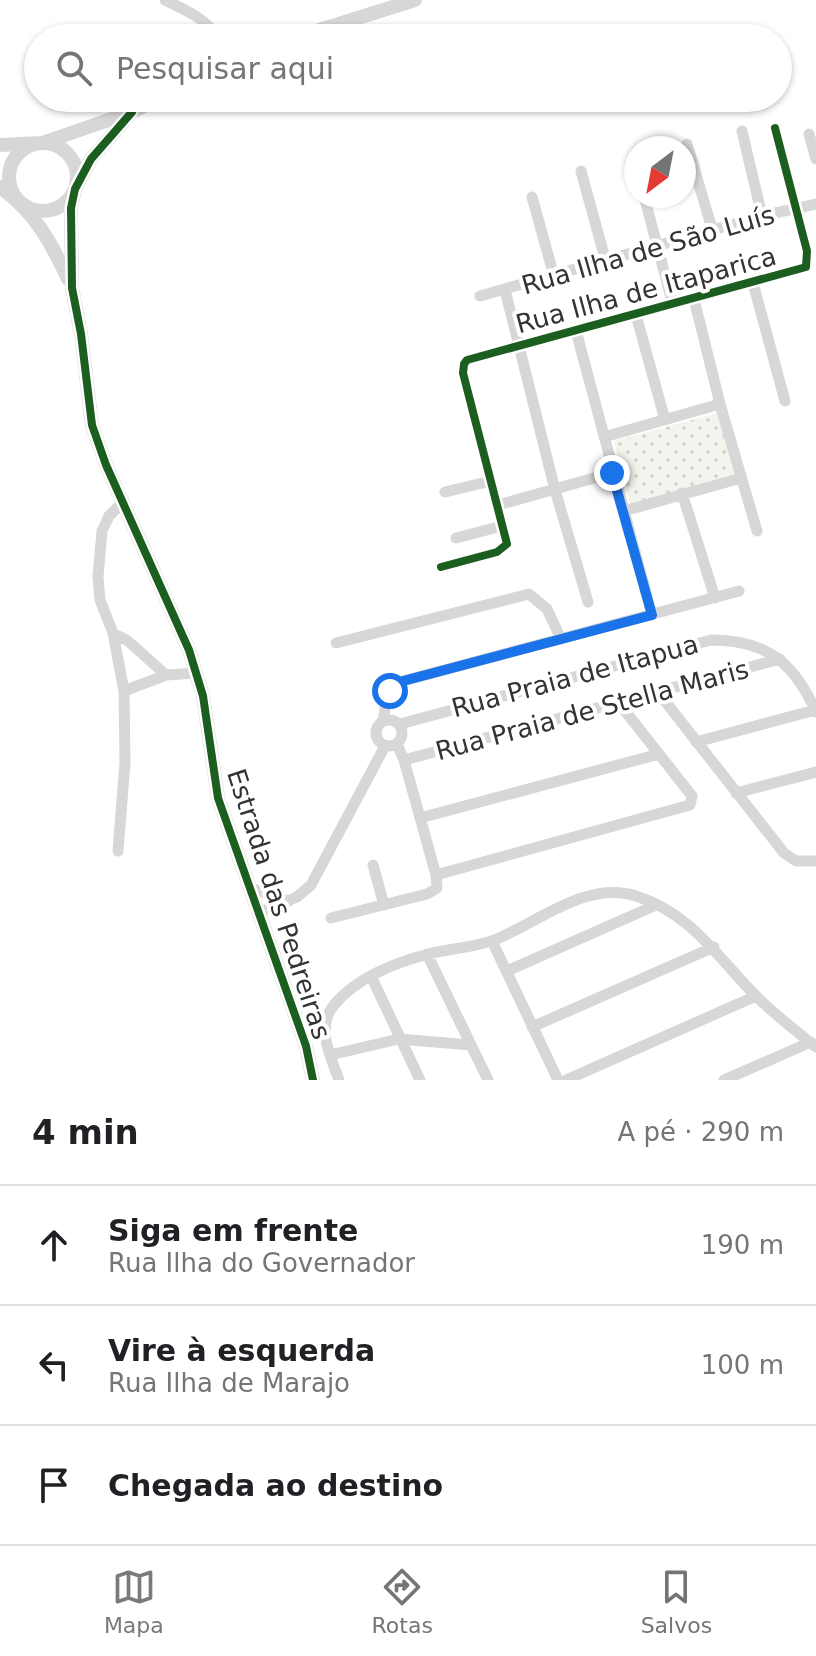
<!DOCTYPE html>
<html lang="pt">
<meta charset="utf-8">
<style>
:root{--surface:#fff;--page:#f6f6f6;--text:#202124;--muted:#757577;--line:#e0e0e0;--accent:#7a7a7a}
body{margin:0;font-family:"DejaVu Sans",sans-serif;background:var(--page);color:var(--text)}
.compass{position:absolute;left:624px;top:136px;width:72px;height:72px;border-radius:50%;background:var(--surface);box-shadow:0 2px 6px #0004;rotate:212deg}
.stop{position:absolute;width:24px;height:24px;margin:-18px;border:6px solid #1a73e8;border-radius:50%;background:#fff}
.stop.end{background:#1a73e8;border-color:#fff;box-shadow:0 2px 8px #0008}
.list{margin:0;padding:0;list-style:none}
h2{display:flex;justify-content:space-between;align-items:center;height:104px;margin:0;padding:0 32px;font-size:34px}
h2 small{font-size:26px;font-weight:400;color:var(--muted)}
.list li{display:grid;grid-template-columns:52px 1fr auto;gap:24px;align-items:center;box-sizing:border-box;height:120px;padding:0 32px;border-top:2px solid var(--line)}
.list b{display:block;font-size:30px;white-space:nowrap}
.list p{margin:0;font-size:26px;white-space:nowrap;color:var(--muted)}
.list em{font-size:26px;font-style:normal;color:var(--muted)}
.icon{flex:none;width:44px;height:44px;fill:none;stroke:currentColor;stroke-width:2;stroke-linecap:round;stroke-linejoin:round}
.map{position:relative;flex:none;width:816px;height:1080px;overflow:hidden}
.search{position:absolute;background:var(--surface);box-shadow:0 2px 6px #0004;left:24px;right:24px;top:24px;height:88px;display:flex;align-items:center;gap:20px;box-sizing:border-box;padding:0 28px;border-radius:44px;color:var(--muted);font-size:30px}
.sheet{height:464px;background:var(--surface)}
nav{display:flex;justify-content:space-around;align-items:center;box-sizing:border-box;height:112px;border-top:2px solid var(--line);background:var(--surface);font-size:22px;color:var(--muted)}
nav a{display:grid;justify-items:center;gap:4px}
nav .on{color:var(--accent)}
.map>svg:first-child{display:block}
</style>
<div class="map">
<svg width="816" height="1080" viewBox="0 0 816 1080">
<defs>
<pattern id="park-dots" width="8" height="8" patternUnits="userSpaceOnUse" patternTransform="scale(2)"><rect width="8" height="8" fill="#f1f5ed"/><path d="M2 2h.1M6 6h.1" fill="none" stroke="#cfd2cc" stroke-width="1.8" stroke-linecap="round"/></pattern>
</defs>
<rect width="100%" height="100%" fill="#fff"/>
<path fill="url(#park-dots)" d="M 721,412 L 736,473 L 631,506 L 614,441 Z"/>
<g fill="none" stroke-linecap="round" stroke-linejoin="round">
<path stroke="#d7d7d7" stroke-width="11" d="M 165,0 C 183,9 208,19 217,38
M 742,131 L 762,216
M 809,134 L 816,159
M 687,144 L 713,232
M 634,161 L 636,166
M 581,171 L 606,262
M 644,196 L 673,305
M 532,197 L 554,276
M 753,283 L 785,401
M 505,290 L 555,490 L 588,602
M 480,296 L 762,216 L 816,204
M 694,299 L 720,404 L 757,531
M 636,315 L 665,420
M 576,331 L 652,615
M 604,437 L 720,404
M 445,492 L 491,481
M 682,493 L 715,598
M 498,505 L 612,473
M 624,511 L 741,478
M 456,538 L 502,526
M 441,567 L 497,552 L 507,544 L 463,373 L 464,364 L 467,360 L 806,267 L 807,251 L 775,128
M 113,633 L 128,641 L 166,675
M 336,643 L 529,594 L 547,609 L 561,639
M 124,691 L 166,675 L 197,673
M 657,691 L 784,853 L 796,861 L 816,861
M376 733a13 13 0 1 1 26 0a13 13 0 1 1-26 0Z
M 383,721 C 386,704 386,689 403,681 L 739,591
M 400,724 L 711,640 C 766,640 794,662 816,712
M 696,742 L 815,710
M 404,760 L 780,659
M 736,793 L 816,772
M 420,818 L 659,754
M 118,851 L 125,763 L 124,691 L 113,633 L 100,600 L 98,577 L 102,531 L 109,516 L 123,502
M 373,865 L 384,905
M 436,875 L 690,805 L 692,796 L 618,702
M 251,888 L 289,901
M 260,912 L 297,897 L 311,885 L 385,746
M 331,918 L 427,894 L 437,888 L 436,875 L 404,760 L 397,744
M 492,941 L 558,1080
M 427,954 L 488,1080
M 507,971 L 656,905
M 371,976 L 420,1080
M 532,1027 L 714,947
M 330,1055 L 399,1039 L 471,1045
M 339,1080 C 331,1057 315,1028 334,1005 C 356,978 396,962 429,954 C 450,948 474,948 494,940 C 538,923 586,880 636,896 C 691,913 718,958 756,996 C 774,1014 796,1031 816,1047
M 566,1080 L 756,996
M 724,1080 L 811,1042"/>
<path stroke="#d7d7d7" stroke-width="14" d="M 294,38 L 415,0
M 132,112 L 91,159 L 75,189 L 71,208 L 72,288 L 81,334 L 92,425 L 106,465 L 189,650 L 203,696 L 218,798 L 306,1046 L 313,1080
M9 177a34 34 0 1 1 68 0a34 34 0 1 1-68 0Z
M 0,145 L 42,143 L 132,112 L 160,98
M 0,187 C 35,213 50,240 68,279"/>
<defs>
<path id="cycleway" d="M 132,112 L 91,159 L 75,189 L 71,208 L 72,288 L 81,334 L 92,425 L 106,465 L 189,650 L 203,696 L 218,798 L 306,1046 L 313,1080
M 441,567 L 497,552 L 507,544 L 463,373 L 464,364 L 467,360 L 806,267 L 807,251 L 775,128"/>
</defs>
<use href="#cycleway" stroke="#fff" stroke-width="13"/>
<use href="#cycleway" stroke="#1b5e20" stroke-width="8"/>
</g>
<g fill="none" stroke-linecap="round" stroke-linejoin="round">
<path stroke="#1a73e8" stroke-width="10" d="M 390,691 L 403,681 L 652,615 L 612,473"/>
</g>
<g text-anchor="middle" stroke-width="8" stroke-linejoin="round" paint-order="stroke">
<g font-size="26" fill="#333" stroke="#fff">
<text transform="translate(648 250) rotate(-16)" y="9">Rua Ilha de São Luís</text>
<text transform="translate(646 290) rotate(-15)" y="9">Rua Ilha de Itaparica</text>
<text transform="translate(575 676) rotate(-15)" y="9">Rua Praia de Itapua</text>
<text transform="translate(592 710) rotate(-15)" y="9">Rua Praia de Stella Maris</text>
<text transform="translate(279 904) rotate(72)" y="9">Estrada das Pedreiras</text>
</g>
</g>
</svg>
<svg class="compass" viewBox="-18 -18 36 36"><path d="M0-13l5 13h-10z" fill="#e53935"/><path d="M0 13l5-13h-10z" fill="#757577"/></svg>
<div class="stop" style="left:390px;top:691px"></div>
<div class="stop end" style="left:612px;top:473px"></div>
<div class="search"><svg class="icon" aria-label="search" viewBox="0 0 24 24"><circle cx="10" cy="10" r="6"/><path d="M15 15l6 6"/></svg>Pesquisar aqui</div>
</div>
<section class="sheet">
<h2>4 min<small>A pé · 290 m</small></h2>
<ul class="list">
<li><svg class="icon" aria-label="ahead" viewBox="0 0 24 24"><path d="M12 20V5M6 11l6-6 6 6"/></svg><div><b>Siga em frente</b><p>Rua Ilha do Governador</p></div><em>190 m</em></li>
<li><svg class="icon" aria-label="left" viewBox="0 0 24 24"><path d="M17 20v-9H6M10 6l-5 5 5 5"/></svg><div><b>Vire à esquerda</b><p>Rua Ilha de Marajo</p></div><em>100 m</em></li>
<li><svg class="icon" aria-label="arrive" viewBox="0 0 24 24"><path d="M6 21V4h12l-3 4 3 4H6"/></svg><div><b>Chegada ao destino</b></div></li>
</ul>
</section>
<nav>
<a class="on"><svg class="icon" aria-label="map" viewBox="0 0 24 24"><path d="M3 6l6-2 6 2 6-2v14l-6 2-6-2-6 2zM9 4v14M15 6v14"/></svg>Mapa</a>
<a><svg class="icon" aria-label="directions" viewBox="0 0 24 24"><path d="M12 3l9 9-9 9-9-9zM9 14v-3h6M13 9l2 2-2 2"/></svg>Rotas</a>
<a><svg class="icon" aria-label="saved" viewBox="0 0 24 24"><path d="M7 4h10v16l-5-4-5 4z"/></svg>Salvos</a>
</nav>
